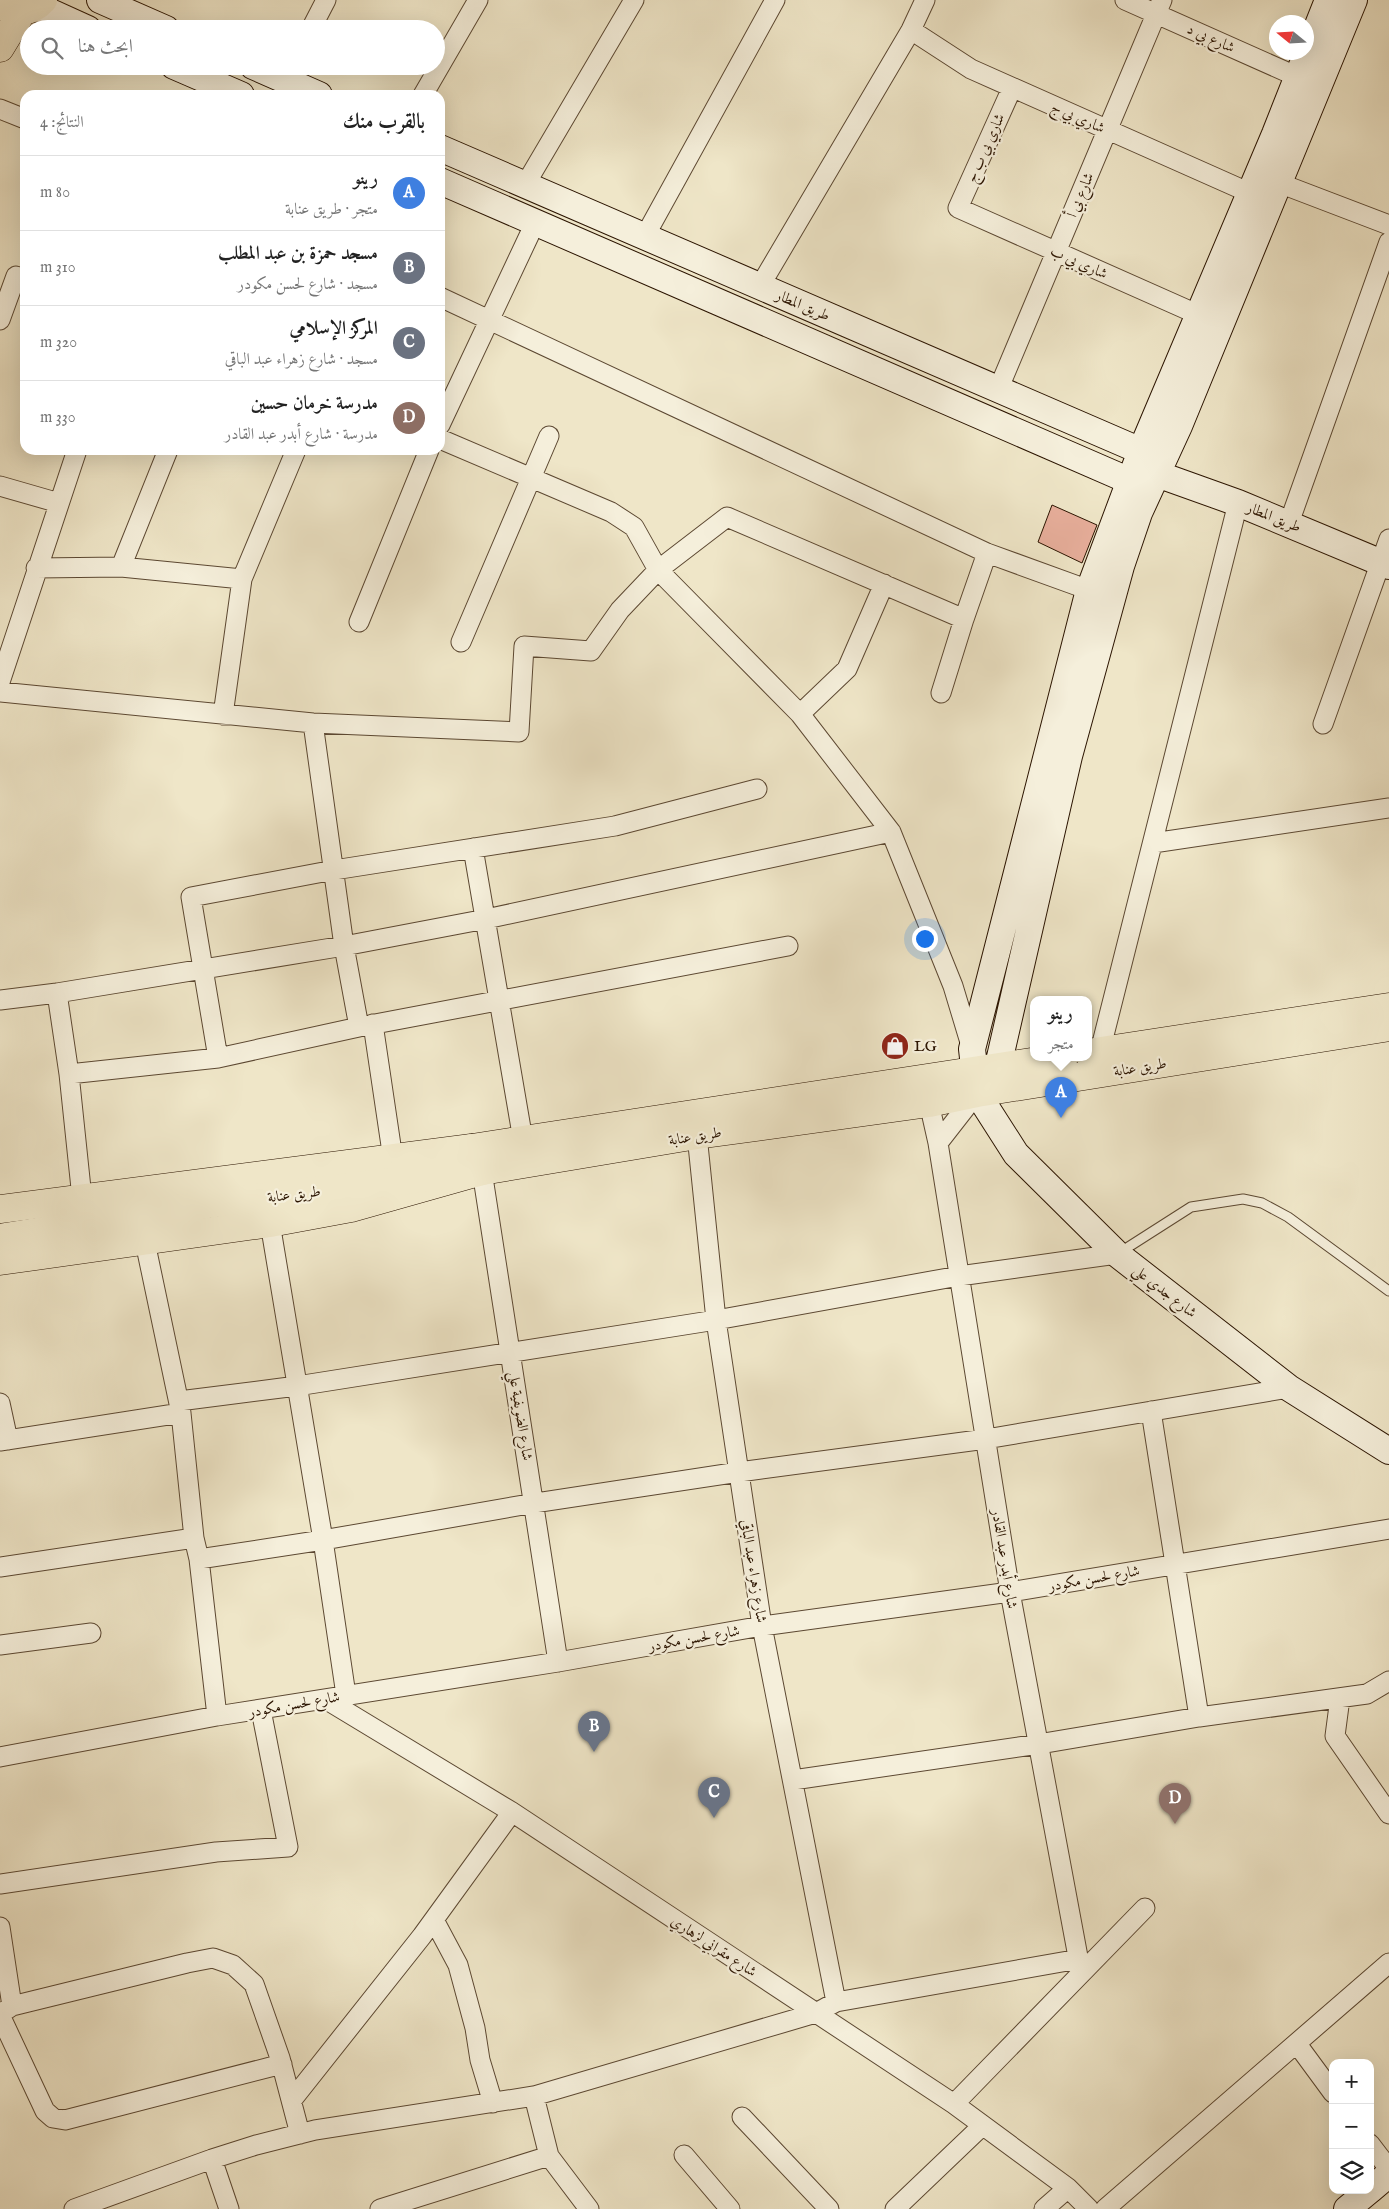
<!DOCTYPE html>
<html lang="ar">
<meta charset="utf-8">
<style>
:root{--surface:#fff;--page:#f2f2f2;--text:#222;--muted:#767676;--line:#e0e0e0;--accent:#7c3aed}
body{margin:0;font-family:"IM FELL English",Amiri,serif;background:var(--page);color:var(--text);direction:rtl}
.controls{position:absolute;right:15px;bottom:15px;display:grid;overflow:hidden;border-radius:10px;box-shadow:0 5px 20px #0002}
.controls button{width:45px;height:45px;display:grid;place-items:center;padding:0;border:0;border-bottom:1px solid var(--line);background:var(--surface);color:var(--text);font:25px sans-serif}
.compass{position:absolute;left:1269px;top:15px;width:45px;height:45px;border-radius:50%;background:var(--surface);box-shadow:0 5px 20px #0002;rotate:288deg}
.you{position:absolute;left:924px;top:938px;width:18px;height:18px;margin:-12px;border:4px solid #fff;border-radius:50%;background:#1a73e8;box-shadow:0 0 0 8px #1a73e833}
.badge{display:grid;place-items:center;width:32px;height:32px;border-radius:50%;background:var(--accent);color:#fff;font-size:16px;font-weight:700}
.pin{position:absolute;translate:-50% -41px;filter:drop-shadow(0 1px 2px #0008)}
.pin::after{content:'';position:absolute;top:26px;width:18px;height:15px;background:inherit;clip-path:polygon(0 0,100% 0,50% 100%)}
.popup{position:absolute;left:1030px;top:996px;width:62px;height:65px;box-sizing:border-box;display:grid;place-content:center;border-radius:10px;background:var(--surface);filter:drop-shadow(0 1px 4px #0005);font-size:16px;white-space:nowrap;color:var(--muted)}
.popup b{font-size:19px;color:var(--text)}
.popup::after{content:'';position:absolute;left:50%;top:100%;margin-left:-10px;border:10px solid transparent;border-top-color:var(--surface)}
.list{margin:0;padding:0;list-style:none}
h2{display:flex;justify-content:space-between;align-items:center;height:65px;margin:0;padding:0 20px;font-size:21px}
h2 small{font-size:16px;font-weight:400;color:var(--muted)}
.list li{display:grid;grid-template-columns:32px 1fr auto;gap:15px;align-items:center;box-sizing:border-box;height:75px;padding:0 20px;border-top:1px solid var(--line)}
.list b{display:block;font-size:19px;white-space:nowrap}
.list p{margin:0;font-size:16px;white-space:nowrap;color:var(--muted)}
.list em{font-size:16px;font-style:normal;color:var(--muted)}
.icon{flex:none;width:28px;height:28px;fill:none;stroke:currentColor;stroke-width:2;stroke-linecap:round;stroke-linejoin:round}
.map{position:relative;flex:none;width:1389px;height:2209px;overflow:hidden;direction:ltr}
.search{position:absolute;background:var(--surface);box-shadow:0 5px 20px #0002;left:20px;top:20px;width:425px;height:55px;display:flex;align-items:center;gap:12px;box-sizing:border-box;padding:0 18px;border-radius:28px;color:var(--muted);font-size:19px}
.panel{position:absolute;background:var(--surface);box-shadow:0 5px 20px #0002;left:20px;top:90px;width:425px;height:365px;border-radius:15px;direction:rtl}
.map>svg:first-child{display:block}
</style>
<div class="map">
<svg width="1389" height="2209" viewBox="0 0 1389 2209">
<rect width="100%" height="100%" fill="#efe6c8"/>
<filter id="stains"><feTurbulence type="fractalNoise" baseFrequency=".004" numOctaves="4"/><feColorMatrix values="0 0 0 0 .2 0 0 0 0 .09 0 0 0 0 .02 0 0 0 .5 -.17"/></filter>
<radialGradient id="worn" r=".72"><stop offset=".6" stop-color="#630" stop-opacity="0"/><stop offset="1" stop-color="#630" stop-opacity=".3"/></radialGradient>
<path fill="#e7ae9b" stroke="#2b1400" d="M 1052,505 L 1097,525 L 1082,563 L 1038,542 Z"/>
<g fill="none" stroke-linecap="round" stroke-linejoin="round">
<defs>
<path id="lane" d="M 1119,1253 L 1191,1207 L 1243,1199 L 1262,1203 L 1288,1217 L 1389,1291"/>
<path id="street" d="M 1125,0 L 1298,77
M 311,29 L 326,0
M 911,30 L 971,69 L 1250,193
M 1012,88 L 958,208 L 1199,315
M 423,95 L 478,0
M 0,109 L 25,119
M 1279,183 L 1389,225
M 525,185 L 634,0
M 645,236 L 775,0
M 760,286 L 911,30 L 925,0
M 440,297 L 987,553 L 1089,590
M 0,320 L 16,276
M 998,390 L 1162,0
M 440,425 L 535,223
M 440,439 L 611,512 L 634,527 L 658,570 L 800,714 L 891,832 L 953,986 L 972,1049
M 0,486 L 59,503
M 1289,523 L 1389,242
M 121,567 L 168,450
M 36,568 L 121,567 L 242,579
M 359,622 L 429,450
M 461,642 L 549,436
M 0,682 L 77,450
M 0,692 L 313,723 L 519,732 L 524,646 L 591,651 L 620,610 L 658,570 L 727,517 L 964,619
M 941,693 L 964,619 L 987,553
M 800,714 L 847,669 L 884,584
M 223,715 L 242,579 L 296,450
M 313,723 L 344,946 L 359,1027
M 1323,724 L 1389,539
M 1153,843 L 1389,808
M 473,848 L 523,1140
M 57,993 L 69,1074 L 82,1198
M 0,1000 L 57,993 L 344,946 L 486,919 L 891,832
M 373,1024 L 393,1159
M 1100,1051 L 1238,503
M 218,1058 L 191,897 L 334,870 L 615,826 L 757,789
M 69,1074 L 218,1058 L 359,1027 L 788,946
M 929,1103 L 938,1143 L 977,1093
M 697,1135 L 716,1320 L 762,1626 L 836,2002
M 938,1143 L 1010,1592 L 1081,1973
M 482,1171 L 558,1662
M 270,1223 L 323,1540 L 346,1695
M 145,1242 L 181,1413 L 194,1538 L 199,1559 L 217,1716
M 179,1401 L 297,1386 L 716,1320 L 959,1276 L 1117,1254
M 0,1403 L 8,1440
M 1151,1411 L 1199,1717
M 0,1441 L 181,1413
M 199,1559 L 323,1540 L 535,1503 L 739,1472 L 986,1439 L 1289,1388
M 0,1567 L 194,1538
M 0,1645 L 91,1633
M 1340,1698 L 1335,1736 L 1389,1814
M 327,1700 L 512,1812 L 954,2104 L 1068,2188 L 1089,2209
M 0,1757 L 217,1716 L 558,1662 L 762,1626 L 1010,1592 L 1389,1529
M 793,1780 L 1039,1744 L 1199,1717 L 1367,1694 L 1389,1681
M 0,1884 L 216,1852 L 288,1847 L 261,1710
M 434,1920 L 458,1965 L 475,2028 L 480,2060 L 493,2103
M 0,1927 L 12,2006
M 0,2014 L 12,2006 L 187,1963 L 213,1958 L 233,1965 L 254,1984 L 280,2058 L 300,2134
M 0,2015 L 45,2111 L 53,2118 L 65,2120 L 282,2064
M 1297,2044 L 1333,2093
M 534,2096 L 549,2156 L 589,2209
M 292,2100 L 422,1936 L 512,1812
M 954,2104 L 1145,1908
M 742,2117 L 829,2209
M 1370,2144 L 1389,2169
M 684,2155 L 730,2209
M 212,2159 L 229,2209
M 74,2209 L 212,2159 L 256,2145 L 315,2130 L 534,2096 L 816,2013 L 836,2002 L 1079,1959
M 380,2209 L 549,2156
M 895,2209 L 982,2126
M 1044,2209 L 1068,2188
M 1105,2209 L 1389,1963"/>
<path id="secondary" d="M 100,0 L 166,29
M 1328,0 L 1275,134 L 1141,451 L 1089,590 L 972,1049 L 977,1093 L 1016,1154 L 1117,1254 L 1289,1388 L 1389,1451
M 33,8 L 46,10 L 88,29
M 174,66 L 241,95
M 253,66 L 319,95
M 440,148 L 1141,451 L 1157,474 L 1130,481 L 440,181
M 1157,474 L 1238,503 L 1389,566
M 985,1082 L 998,1066 L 1069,756 L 1121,566 L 1139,513 L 1179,426 L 1354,0
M 1370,2190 L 1389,2174
M 1347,2209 L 1370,2190"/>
<path id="primary" d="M 1088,1053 L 1389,1007
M 0,1209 L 472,1148 L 1064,1057
M 0,1261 L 270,1223 L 351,1208 L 482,1171 L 697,1135 L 929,1103 L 977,1093 L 1389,1027"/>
<path id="highway" d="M 0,4 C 14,15 31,13 43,0
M 0,48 L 22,12
M 405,1164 L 472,1148
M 0,1238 L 215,1203 L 482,1171"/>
</defs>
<use href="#lane" stroke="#5c4832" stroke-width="11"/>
<use href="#street" stroke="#5c4832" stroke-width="21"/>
<use href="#secondary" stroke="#2b1400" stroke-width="28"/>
<use href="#primary" stroke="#2b1400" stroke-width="29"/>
<use href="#highway" stroke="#2b1400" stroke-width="29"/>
<use href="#lane" stroke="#f5efdb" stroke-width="9"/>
<use href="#street" stroke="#f5efdb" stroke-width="19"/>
<use href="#secondary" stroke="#f5efdb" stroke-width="26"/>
<use href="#primary" stroke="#efe6c8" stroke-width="28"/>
<use href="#highway" stroke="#efe6c8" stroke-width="28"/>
</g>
<defs>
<symbol id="shop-disc" viewBox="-11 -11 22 22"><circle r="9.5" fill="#8f2418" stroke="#f5efdb"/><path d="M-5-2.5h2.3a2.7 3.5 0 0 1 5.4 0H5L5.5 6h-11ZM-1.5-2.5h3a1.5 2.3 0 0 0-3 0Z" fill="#fff"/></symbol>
</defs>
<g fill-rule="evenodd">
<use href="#shop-disc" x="879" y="1030" width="32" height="32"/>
</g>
<g text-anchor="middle" stroke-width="4.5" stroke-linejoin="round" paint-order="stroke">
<g font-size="15" fill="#2b1400" stroke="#f5efdb">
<text transform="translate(1211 38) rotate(24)" y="5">شارع بي د</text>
<text transform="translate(1078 117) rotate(24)" y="5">شاري بي ج</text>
<text transform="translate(985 148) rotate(-66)" y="5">شاري بي ب ج</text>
<text transform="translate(1080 195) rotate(-67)" y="5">شارع بي أ</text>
<text transform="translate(1079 262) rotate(24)" y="5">شاري بي ب</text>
<text transform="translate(803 305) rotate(23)" y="5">طريق المطار</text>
<text transform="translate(1274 517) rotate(22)" y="5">طريق المطار</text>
<text transform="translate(1140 1067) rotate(-9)" y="5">طريق عنابة</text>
<text transform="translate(695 1136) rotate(-9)" y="5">طريق عنابة</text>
<text transform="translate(294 1194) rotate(-7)" y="5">طريق عنابة</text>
<text transform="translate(1165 1291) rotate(38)" y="5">شارع جدي علي</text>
<text transform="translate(521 1416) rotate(81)" y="5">شارع الضويفية علي</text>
<text transform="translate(1005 1559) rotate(81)" y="5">شارع أبدر عبد القادر</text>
<text transform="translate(754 1571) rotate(81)" y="5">شارع زهراء عبد الباقي</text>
<text transform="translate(1094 1578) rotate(-10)" y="5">شارع لحسن مكودر</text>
<text transform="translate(694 1638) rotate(-10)" y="5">شارع لحسن مكودر</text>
<text transform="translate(294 1704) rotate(-10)" y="5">شارع لحسن مكودر</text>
<text transform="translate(714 1946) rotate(33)" y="5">شارع مقراني لزهاري</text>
</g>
<g font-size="15" fill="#2b1400" stroke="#f5efdb" text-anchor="start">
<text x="914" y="1051">LG</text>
</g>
</g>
<rect width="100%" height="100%" filter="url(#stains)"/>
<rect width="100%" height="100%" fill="url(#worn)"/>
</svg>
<div class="controls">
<button>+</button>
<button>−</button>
<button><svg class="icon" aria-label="layers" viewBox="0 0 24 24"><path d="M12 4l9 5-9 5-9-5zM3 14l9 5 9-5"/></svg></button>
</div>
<svg class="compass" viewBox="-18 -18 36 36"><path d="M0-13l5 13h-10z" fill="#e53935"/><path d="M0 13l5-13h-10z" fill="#767676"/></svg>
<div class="you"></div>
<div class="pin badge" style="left:1061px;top:1118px;background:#3f7fe0">A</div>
<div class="popup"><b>رينو</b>متجر</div>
<div class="pin badge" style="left:594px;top:1752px;background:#6b7280">B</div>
<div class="pin badge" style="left:714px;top:1818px;background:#6b7280">C</div>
<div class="pin badge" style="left:1175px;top:1824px;background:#8d6e63">D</div>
<div class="search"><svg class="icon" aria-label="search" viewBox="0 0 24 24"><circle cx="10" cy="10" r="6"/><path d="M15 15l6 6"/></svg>ابحث هنا</div>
<section class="panel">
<h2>بالقرب منك<small>النتائج: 4</small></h2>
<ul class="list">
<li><span class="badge" style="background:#3f7fe0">A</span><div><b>رينو</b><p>متجر · طريق عنابة</p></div><em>80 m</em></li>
<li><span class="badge" style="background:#6b7280">B</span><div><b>مسجد حمزة بن عبد المطلب</b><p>مسجد · شارع لحسن مكودر</p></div><em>310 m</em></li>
<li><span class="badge" style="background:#6b7280">C</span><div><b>المركز الإسلامي</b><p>مسجد · شارع زهراء عبد الباقي</p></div><em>320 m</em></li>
<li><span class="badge" style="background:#8d6e63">D</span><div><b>مدرسة خرمان حسين</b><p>مدرسة · شارع أبدر عبد القادر</p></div><em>330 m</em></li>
</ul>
</section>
</div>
